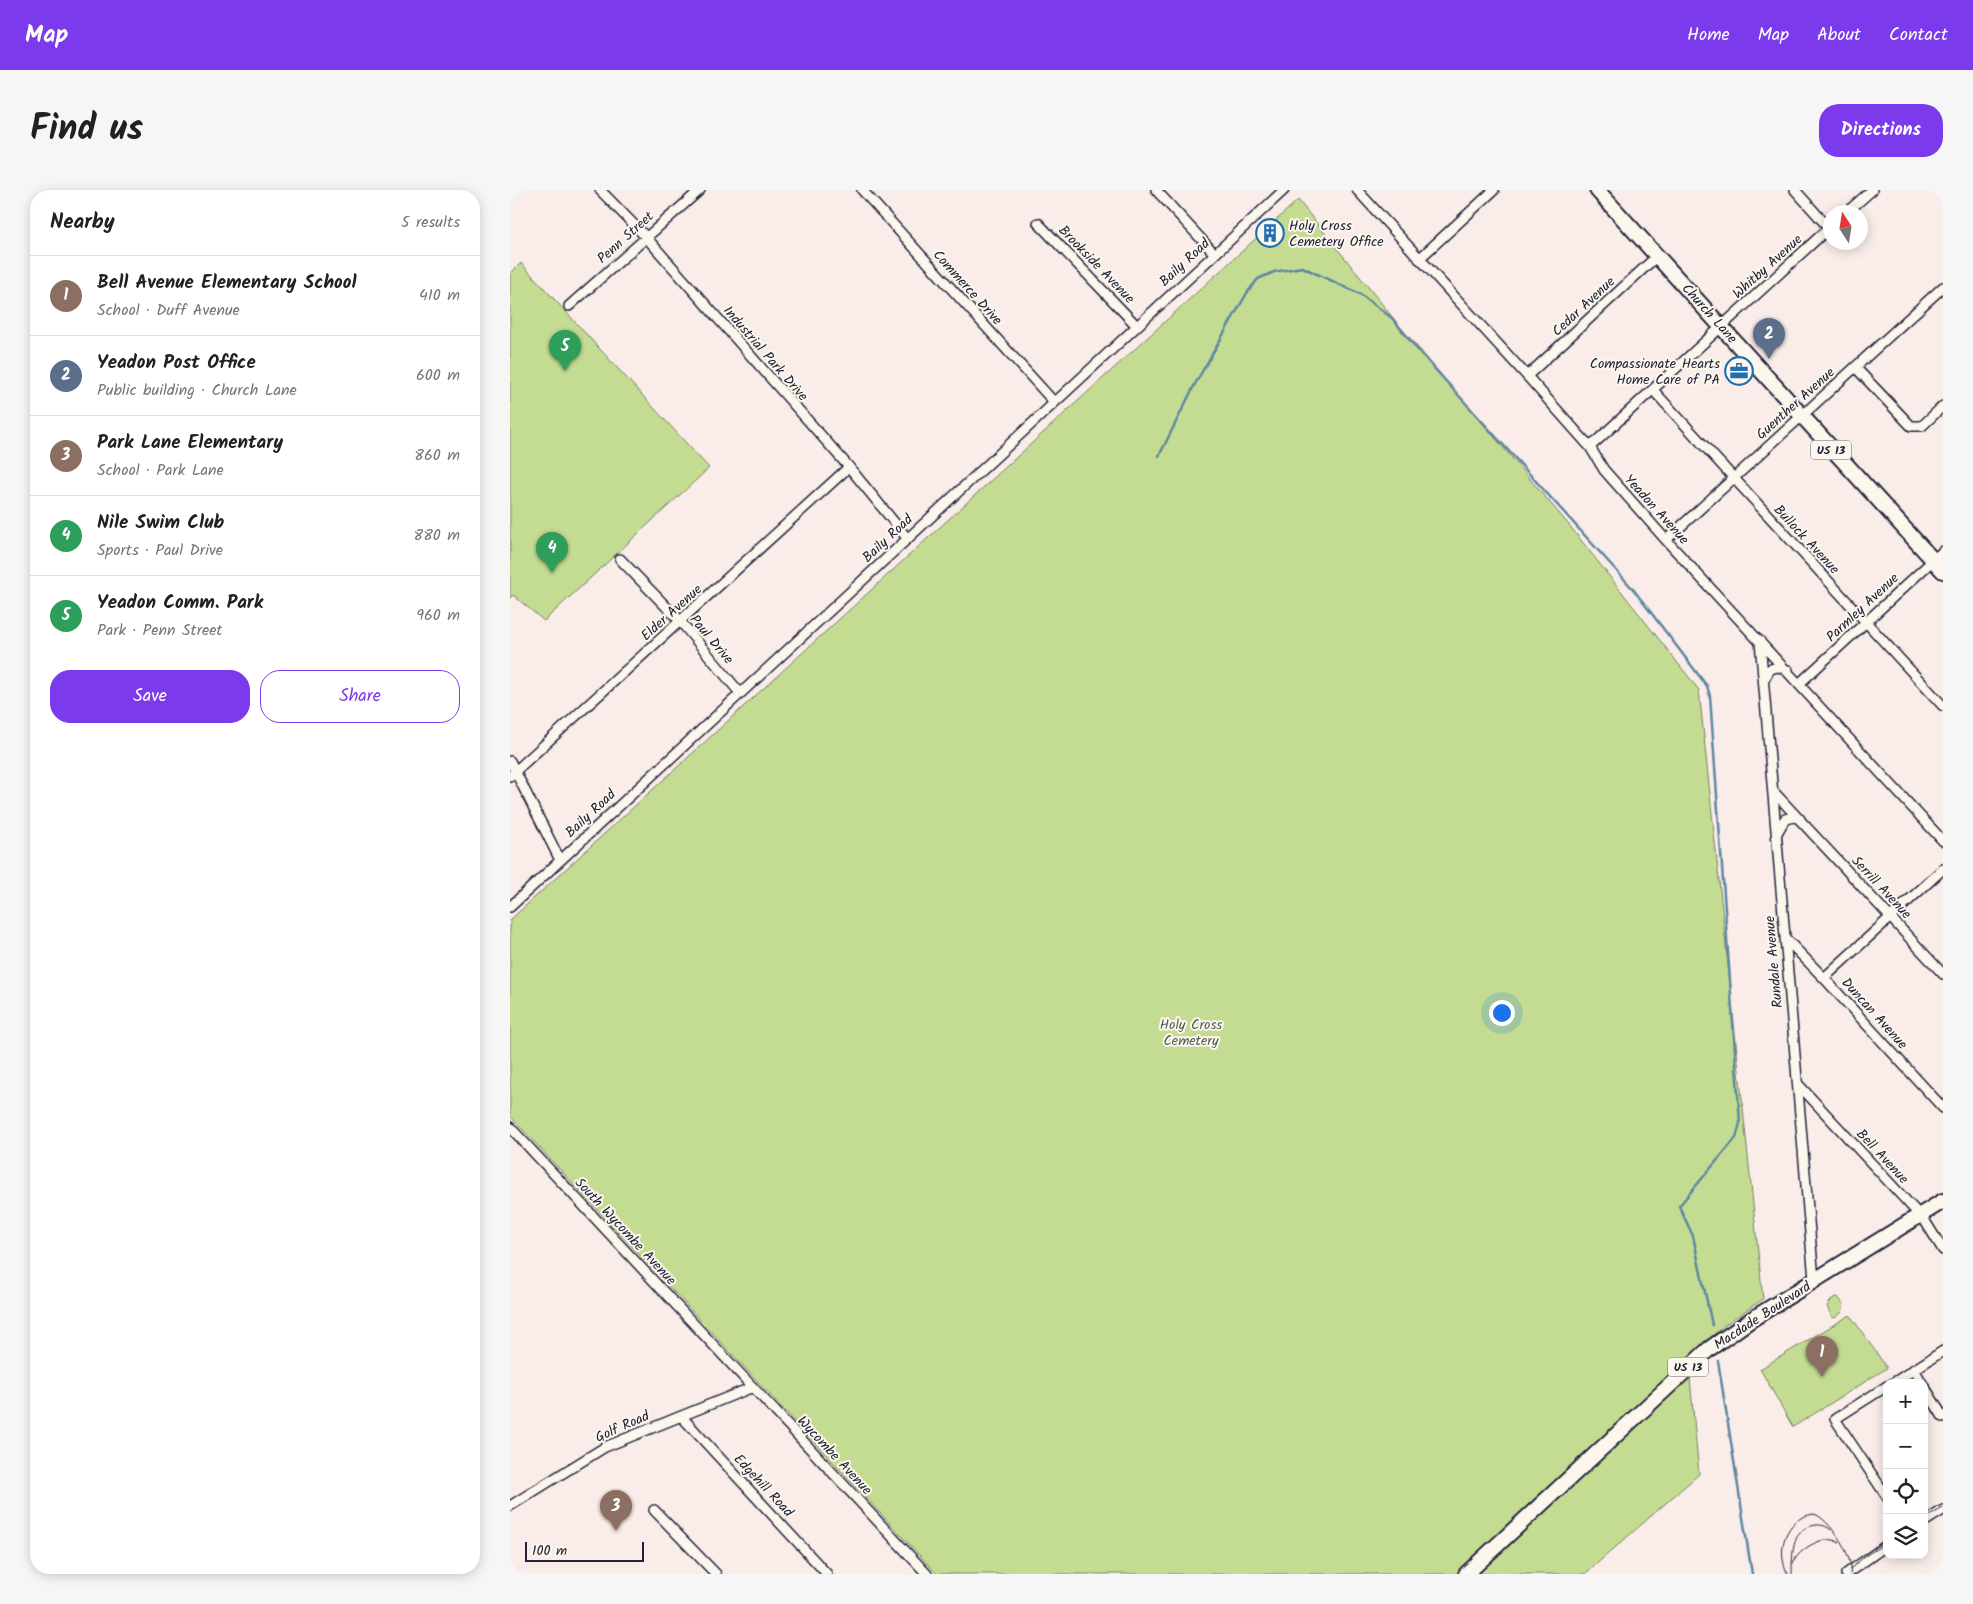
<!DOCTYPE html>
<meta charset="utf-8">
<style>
:root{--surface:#fff;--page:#f6f6f6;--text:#202124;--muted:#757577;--line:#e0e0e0;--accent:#7c3aed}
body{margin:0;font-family:Kalam,sans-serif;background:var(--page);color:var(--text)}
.controls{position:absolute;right:15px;bottom:15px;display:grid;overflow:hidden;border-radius:10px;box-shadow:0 2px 12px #0003}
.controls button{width:45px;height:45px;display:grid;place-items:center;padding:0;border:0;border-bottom:1px solid var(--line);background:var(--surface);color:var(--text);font:25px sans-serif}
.compass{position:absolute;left:1313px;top:15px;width:45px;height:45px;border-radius:50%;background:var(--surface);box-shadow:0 2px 12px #0003;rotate:348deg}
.scale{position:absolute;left:15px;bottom:12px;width:119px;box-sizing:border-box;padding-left:5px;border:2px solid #22223b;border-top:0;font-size:14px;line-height:18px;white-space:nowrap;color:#22223b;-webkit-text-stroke:4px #fbf7ec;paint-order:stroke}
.you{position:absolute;left:991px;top:822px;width:18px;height:18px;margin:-12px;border:4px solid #fff;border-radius:50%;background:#1a73e8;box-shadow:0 0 0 8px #1a73e833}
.badge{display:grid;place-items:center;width:32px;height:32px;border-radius:50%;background:var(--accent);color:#fff;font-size:16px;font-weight:700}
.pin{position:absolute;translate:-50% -41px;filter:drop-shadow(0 1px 2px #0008)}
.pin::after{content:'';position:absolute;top:26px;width:18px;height:15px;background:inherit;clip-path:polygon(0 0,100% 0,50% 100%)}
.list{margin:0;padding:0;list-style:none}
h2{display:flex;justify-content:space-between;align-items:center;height:65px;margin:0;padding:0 20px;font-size:21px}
h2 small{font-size:16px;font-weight:400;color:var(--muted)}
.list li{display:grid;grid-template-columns:32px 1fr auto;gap:15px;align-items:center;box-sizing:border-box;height:80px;padding:0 20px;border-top:1px solid var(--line)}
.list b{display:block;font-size:19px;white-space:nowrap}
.list p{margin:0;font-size:16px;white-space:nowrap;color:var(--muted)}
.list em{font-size:16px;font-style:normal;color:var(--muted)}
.actions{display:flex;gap:10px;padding:15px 20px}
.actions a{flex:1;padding:11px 0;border:1px solid var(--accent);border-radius:20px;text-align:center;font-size:18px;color:var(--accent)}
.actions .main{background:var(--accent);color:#fff}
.icon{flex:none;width:28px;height:28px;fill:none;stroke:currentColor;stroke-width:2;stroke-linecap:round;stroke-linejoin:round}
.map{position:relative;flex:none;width:1433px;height:1384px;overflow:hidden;border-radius:20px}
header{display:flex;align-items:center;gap:30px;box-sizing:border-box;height:70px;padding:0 25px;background:var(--accent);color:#fff}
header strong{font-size:24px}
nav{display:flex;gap:28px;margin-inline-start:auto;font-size:18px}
.intro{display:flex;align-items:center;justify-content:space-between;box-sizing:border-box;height:120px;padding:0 30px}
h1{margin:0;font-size:35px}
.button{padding:12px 22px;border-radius:20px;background:var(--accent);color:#fff;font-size:18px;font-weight:700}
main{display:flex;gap:30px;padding:0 30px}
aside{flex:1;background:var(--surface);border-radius:20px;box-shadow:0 2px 12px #0003}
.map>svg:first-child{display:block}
</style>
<header>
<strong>Map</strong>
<nav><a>Home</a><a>Map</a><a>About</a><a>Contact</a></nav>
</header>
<div class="intro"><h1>Find us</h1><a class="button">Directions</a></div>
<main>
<aside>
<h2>Nearby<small>5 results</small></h2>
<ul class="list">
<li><span class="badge" style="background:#8d6e63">1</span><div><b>Bell Avenue Elementary School</b><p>School · Duff Avenue</p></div><em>410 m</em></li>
<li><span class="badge" style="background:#5c6f8a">2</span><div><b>Yeadon Post Office</b><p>Public building · Church Lane</p></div><em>600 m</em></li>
<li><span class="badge" style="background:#8d6e63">3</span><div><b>Park Lane Elementary</b><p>School · Park Lane</p></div><em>860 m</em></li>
<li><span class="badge" style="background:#2e9e5b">4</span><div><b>Nile Swim Club</b><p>Sports · Paul Drive</p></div><em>880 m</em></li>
<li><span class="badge" style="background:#2e9e5b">5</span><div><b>Yeadon Comm. Park</b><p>Park · Penn Street</p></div><em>960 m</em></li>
</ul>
<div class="actions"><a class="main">Save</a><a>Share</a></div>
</aside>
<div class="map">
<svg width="1433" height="1384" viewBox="0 0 1433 1384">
<rect width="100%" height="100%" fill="#faece8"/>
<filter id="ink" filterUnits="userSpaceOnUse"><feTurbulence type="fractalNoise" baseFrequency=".02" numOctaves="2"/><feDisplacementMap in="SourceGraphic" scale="10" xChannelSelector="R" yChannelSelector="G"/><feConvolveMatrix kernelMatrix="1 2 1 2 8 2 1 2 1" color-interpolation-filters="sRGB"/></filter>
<g filter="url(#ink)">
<path fill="#c4dc92" stroke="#737f66" d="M 788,10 L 888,134 L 1059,335 L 1189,500 L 1253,1109 L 1217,1133 L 1178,1167 L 1189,1284 L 1075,1384 L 427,1384 L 0,926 L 0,730 Z
M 11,73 L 199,278 L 34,431 L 3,405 L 0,408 L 0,84 Z
M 1328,1107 L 1334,1115 L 1332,1122 L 1327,1127 L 1322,1128 L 1317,1116 L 1323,1108 Z
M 1340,1125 L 1377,1178 L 1283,1237 L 1250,1179 Z"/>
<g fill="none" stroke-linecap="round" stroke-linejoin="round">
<path stroke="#5d86a2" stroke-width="2.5" d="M 649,266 L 685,194 L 737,103 L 748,89 L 764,82 L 792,77 L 850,104 L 882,128 L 906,158 L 1123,399 L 1197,496 L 1200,506 L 1230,933 L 1226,948 L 1169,1016 L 1183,1046 L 1202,1135
M 1208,1171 L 1242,1384"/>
<defs>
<path id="minor" d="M 90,0 L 135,46 L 339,277 L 397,348
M 352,0 L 544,212
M 646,0 L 704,63
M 847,0 L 1017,186 L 1080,257 L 1094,280 L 1156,350 L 1433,651
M 1285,0 L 1319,38
M 1337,22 L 1362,0
M 528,33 L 626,135
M 909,69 L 984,0
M 59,116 L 190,0
M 1345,177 L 1401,236 L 1412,236 L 1433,216
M 1017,186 L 1147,66
M 1143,200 L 1433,516
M 1080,257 L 1320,37
M 1156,350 L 1433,97
M 110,369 L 171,432 L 230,503
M 1250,451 L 1304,1090
M 1254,490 L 1260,479 L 1268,477 L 1278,480
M 1290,493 L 1433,361
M 0,571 L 50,670
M 0,586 L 339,277
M 1263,601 L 1433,784
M 1267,643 L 1275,629 L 1284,627 L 1290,629
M 0,717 L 774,0
M 1275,748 L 1314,788 L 1433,918
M 1314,788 L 1433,679
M 1288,894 L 1415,1031 L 1433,1060
M 0,937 L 417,1384
M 1404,1179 L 1412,1193
M 1383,1193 L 1433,1161
M 1377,1196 L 1325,1229 L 1377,1307
M 1414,1196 L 1433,1227
M 171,1226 L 317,1384
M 0,1316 L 95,1257 L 243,1197
M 144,1320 L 206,1384
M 1414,1332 L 1433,1320
M 1336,1384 L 1377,1355"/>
<path id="primary" d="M 1087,0 L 1433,381
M 956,1384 L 1199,1159 L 1242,1129 L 1433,1011"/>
</defs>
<use href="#minor" stroke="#22223b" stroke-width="12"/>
<use href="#primary" stroke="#22223b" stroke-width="18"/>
<use href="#minor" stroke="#fbf7ec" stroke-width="9"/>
<use href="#primary" stroke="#fbf7ec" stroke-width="14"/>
<path stroke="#22223b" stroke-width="1" d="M 1414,1329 L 1433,1318
M 1283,1373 C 1288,1359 1317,1342 1329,1353
M 1339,1380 L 1355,1366 L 1377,1352
M 1278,1384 C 1265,1362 1275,1327 1304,1324 C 1319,1328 1346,1369 1340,1384
M 1282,1384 C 1282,1374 1282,1361 1285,1352 C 1289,1337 1310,1329 1321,1340"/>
</g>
</g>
<defs>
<symbol id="building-ring" viewBox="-11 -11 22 22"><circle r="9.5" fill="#fbf7ec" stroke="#1f6fb2" stroke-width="1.5"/><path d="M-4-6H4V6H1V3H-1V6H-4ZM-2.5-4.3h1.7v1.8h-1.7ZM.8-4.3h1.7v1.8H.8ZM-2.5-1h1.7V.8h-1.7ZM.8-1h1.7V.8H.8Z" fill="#1f6fb2"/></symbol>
<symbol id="office-ring" viewBox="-11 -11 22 22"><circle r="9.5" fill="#fbf7ec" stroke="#1f6fb2" stroke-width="1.5"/><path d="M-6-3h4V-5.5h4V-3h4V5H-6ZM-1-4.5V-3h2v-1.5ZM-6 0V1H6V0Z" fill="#1f6fb2"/></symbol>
</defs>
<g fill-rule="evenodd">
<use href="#building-ring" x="744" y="27" width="32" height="32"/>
<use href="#office-ring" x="1213" y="165" width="32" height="32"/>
</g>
<g text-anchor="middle" stroke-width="4" stroke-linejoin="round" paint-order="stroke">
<g fill="#fbf7ec" stroke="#636270" stroke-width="1">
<rect x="1301" y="250.5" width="40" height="19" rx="4"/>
<rect x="1158" y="1167.5" width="40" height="19" rx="4"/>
</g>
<g font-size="12" font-weight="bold" fill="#22223b">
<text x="1321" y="264">US 13</text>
<text x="1178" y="1181">US 13</text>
</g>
<g font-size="14" fill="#22223b" stroke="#fbf7ec" text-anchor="start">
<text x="779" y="40">Holy Cross<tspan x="779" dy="16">Cemetery Office</tspan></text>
<text x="1210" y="178" text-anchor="end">Compassionate Hearts<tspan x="1210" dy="16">Home Care of PA</tspan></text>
</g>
<g font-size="14" fill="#22223b" stroke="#fbf7ec">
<text transform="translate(115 47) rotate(-42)" y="5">Penn Street</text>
<text transform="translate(674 72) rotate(-43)" y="5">Baily Road</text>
<text transform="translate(587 74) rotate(46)" y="5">Brookside Avenue</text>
<text transform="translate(1257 76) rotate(-42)" y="5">Whitby Avenue</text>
<text transform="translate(458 97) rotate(48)" y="5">Commerce Drive</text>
<text transform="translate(1073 116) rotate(-43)" y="5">Cedar Avenue</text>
<text transform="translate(1200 123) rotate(48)" y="5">Church Lane</text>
<text transform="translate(256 163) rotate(49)" y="5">Industrial Park Drive</text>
<text transform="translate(1285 213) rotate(-42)" y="5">Guenther Avenue</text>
<text transform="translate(1147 319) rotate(48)" y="5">Yeadon Avenue</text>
<text transform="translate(377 348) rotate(-43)" y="5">Baily Road</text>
<text transform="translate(1297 349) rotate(47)" y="5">Bullock Avenue</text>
<text transform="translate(1352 417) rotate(-43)" y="5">Parmley Avenue</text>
<text transform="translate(161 422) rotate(-42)" y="5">Elder Avenue</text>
<text transform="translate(202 449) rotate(50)" y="5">Paul Drive</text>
<text transform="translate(80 623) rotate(-43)" y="5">Baily Road</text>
<text transform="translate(1372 697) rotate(47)" y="5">Serrill Avenue</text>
<text transform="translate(1263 772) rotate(-95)" y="5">Rundale Avenue</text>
<text transform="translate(1365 823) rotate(48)" y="5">Duncan Avenue</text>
<text transform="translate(1373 966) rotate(47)" y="5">Bell Avenue</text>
<text transform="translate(116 1041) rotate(47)" y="5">South Wycombe Avenue</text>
<text transform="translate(1252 1125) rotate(-33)" y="5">Macdade Boulevard</text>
<text transform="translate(112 1236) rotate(-24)" y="5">Golf Road</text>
<text transform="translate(325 1265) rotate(47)" y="5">Wycombe Avenue</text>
<text transform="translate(254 1295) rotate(47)" y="5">Edgehill Road</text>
</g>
<g font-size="14" fill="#535a55" stroke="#fbf7ec">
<text x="681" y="839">Holy Cross<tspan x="681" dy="16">Cemetery</tspan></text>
</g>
</g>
</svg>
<div class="controls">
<button>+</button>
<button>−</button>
<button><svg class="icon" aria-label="locate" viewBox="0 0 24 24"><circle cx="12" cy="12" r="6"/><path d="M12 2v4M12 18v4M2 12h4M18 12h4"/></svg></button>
<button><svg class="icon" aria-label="layers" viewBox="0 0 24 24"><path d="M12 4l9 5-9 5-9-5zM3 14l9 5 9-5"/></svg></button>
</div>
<svg class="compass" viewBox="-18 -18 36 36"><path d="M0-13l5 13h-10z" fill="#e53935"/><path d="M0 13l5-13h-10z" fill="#757577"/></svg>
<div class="scale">100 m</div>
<div class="you"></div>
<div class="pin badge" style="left:1312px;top:1187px;background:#8d6e63">1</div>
<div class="pin badge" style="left:1259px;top:169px;background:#5c6f8a">2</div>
<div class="pin badge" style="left:106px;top:1341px;background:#8d6e63">3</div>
<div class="pin badge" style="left:42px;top:383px;background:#2e9e5b">4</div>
<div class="pin badge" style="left:55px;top:181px;background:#2e9e5b">5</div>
</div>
</main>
